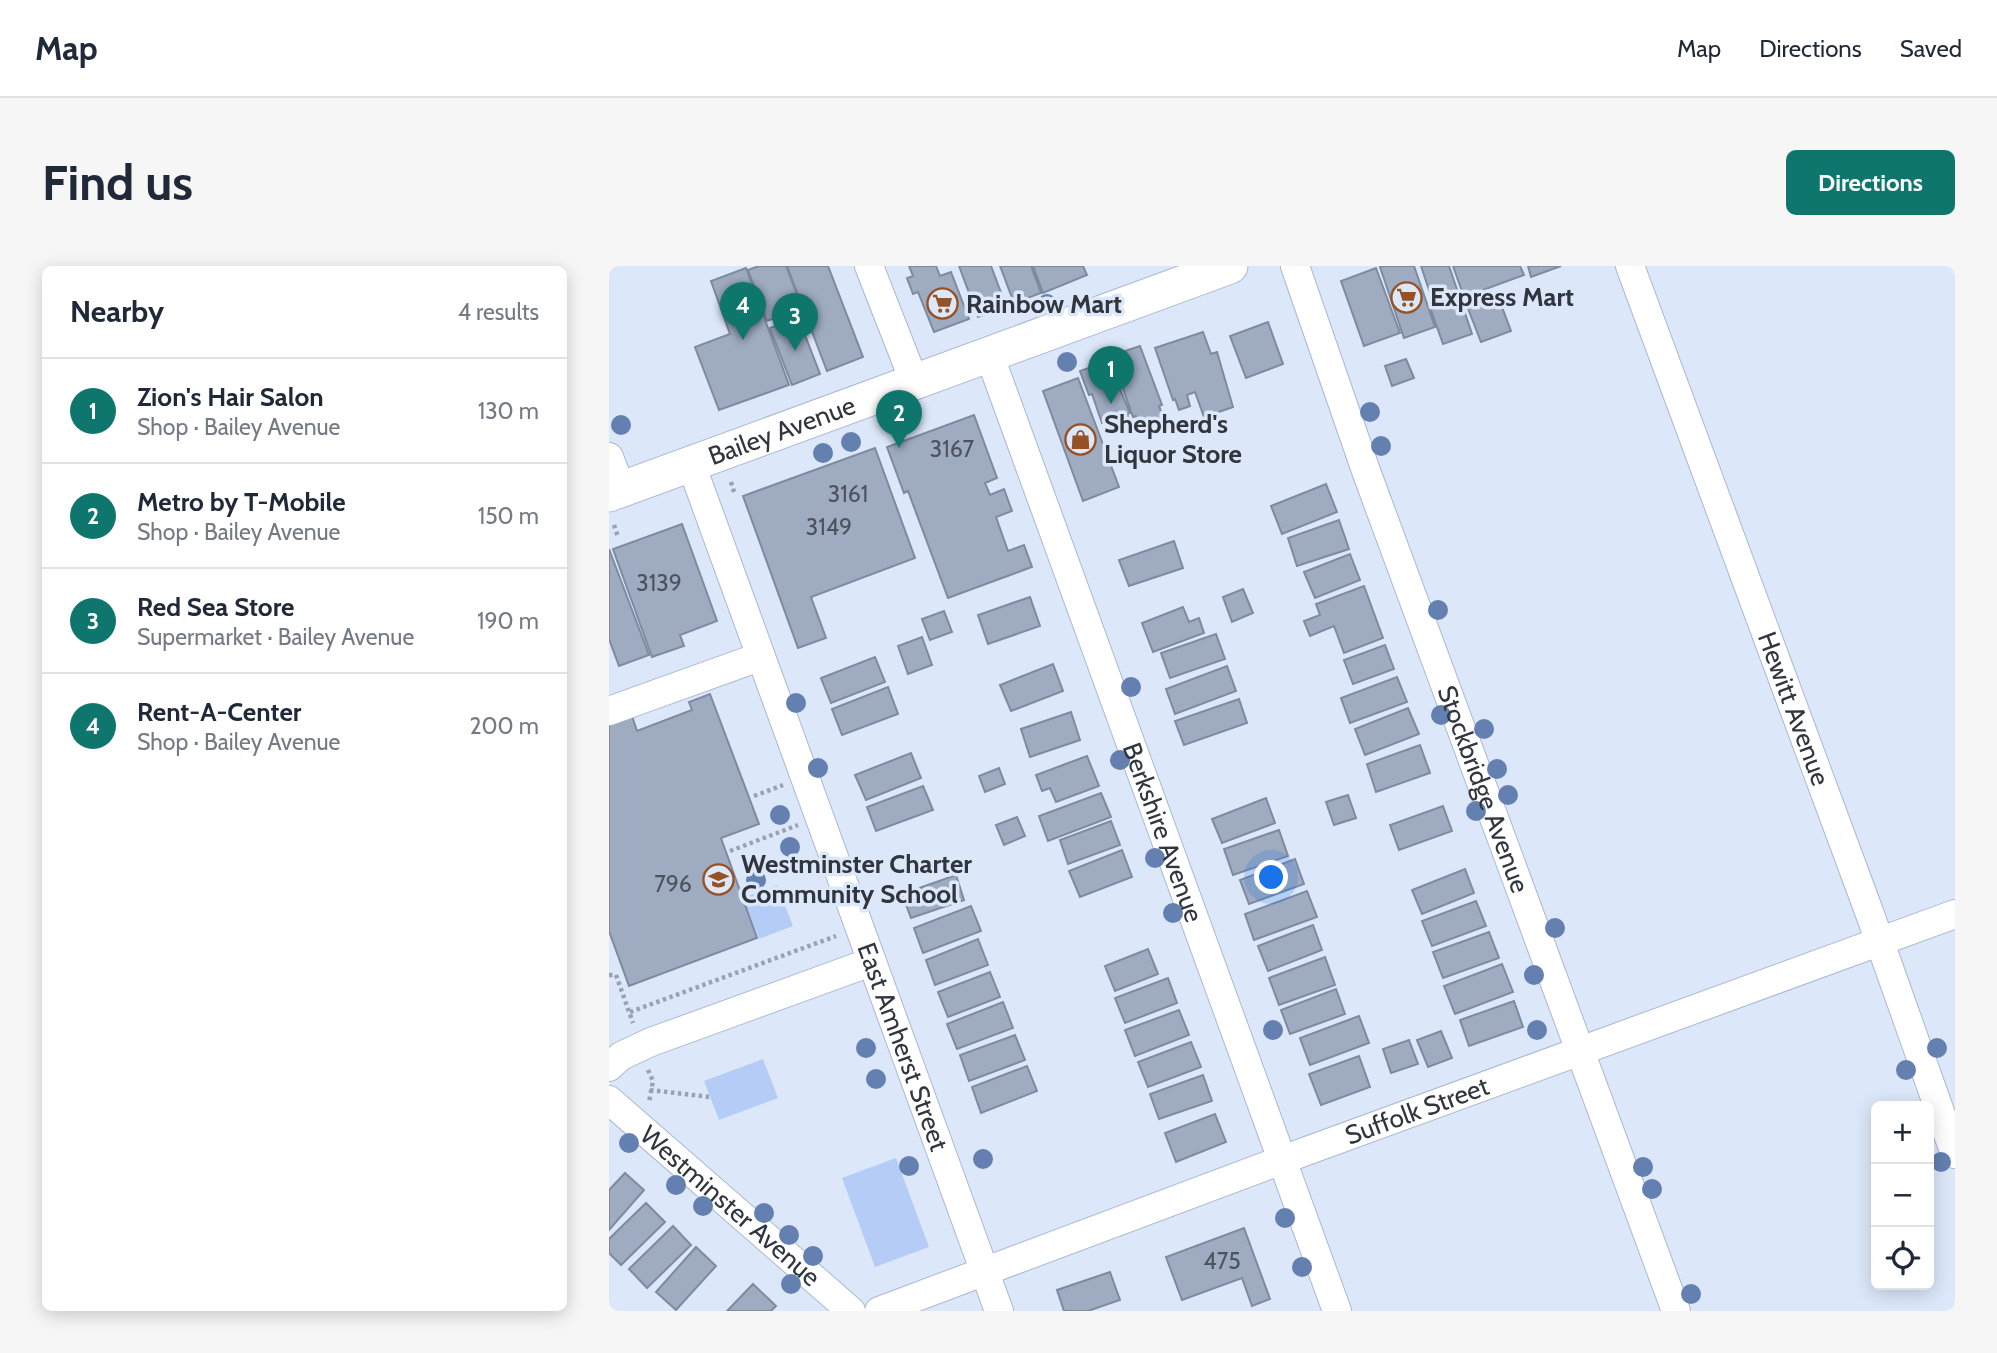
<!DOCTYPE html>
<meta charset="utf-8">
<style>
:root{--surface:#fff;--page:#f6f6f7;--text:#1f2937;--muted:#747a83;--line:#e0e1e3;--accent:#0f766e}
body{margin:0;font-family:Cabin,sans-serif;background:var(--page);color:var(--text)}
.controls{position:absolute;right:21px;bottom:21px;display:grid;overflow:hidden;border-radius:10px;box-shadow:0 4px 18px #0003}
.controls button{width:63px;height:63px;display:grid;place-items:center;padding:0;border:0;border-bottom:2px solid var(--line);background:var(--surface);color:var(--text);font:35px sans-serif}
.you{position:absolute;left:663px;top:612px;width:24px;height:24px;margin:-18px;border:5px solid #fff;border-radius:50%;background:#1a73e8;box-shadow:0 0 0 10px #1a73e833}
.badge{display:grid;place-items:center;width:46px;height:46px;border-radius:50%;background:var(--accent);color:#fff;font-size:23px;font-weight:700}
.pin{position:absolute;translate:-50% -58px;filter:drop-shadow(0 2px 4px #0008)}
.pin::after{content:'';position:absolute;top:37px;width:24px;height:21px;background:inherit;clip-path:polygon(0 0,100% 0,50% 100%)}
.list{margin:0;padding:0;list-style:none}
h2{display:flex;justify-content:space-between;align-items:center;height:91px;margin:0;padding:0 28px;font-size:30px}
h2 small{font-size:23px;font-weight:400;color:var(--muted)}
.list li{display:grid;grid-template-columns:46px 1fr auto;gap:21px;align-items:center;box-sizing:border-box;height:105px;padding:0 28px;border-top:2px solid var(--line)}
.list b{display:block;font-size:26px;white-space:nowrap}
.list p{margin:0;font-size:23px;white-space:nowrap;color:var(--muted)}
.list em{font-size:23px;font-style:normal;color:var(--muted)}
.icon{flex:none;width:38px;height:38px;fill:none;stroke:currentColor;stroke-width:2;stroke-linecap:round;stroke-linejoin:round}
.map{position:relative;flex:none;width:1346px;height:1045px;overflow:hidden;border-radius:10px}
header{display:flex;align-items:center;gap:42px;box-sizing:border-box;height:98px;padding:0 35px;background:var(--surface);border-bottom:2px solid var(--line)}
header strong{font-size:33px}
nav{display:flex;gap:38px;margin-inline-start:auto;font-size:24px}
.intro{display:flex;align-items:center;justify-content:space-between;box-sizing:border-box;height:168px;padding:0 42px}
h1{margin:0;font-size:49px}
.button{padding:18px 32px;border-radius:10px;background:var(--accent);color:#fff;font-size:24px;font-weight:700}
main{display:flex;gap:42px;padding:0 42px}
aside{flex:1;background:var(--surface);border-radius:10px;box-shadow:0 4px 18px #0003}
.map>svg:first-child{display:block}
</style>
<header>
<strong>Map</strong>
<nav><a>Map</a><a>Directions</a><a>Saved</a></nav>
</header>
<div class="intro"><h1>Find us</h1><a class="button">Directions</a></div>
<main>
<aside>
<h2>Nearby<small>4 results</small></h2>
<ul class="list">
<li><span class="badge">1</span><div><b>Zion's Hair Salon</b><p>Shop · Bailey Avenue</p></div><em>130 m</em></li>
<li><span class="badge">2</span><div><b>Metro by T-Mobile</b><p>Shop · Bailey Avenue</p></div><em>150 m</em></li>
<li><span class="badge">3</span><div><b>Red Sea Store</b><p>Supermarket · Bailey Avenue</p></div><em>190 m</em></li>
<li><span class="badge">4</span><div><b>Rent-A-Center</b><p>Shop · Bailey Avenue</p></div><em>200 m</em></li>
</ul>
</aside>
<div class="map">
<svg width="1346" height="1045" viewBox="0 0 1346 1045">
<rect width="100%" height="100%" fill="#dce8fa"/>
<path fill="#b4ccf6" d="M 168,619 L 184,660 L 150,673 L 134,632 Z
M 154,793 L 169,832 L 110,854 L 95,815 Z
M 287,892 L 320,981 L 266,1001 L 233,912 Z"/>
<path fill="#9eabc1" stroke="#7d8a9f" stroke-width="2" d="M 150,0 L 177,0 L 193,42 L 158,55 L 139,4 Z
M 178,0 L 219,0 L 254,91 L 218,105 Z
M 300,0 L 327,0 L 331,10 L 342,6 L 360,53 L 325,66 L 309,26 L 304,28 L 298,12 L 304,10 Z
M 350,0 L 382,0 L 397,40 L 369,51 Z
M 391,0 L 422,0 L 432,27 L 405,37 Z
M 424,0 L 474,0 L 478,9 L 434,27 Z
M 775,0 L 805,0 L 826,61 L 795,72 L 771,1 Z
M 812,0 L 840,0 L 863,68 L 834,78 L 822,44 L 826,42 Z
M 844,0 L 911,0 L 915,9 L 855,31 Z
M 919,0 L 952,0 L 922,11 Z
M 137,2 L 180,119 L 110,144 L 86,81 L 121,68 L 102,15 Z
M 767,2 L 791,67 L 755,80 L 732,15 Z
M 888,28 L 902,65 L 872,76 L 858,40 Z
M 189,51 L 211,108 L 183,119 L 161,62 Z
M 659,56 L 674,98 L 637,112 L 621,70 Z
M 594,66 L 602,88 L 608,86 L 624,141 L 595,151 L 586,126 L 578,129 L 581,140 L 570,144 L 566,133 L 564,134 L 546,82 Z
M 531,80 L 553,139 L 550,140 L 556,156 L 532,164 L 527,150 L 524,151 L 512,117 L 510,118 L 498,91 Z
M 797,93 L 805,112 L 783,120 L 776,100 Z
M 499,95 L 521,147 L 518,148 L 523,160 L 509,165 L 505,153 L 493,157 L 483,128 L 480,129 L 471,105 Z
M 469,112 L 510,221 L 474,235 L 434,125 Z
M 365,149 L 388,212 L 376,217 L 381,229 L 395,223 L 403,245 L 387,251 L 399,285 L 415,279 L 423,301 L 339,332 L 299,225 L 295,227 L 278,181 Z
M 266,182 L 306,292 L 202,331 L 217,372 L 189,382 L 134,230 Z
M 717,218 L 728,246 L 673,268 L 662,240 Z
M 730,254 L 740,283 L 688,300 L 679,272 Z
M 73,258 L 108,355 L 71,369 L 75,380 L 43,391 L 4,283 Z
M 565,275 L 574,302 L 520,320 L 510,294 Z
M 0,283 L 40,389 L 10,400 L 0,373 Z
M 741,288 L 751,314 L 706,332 L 695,306 Z
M 755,320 L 774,372 L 735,387 L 725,360 L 701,370 L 695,355 L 711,349 L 707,338 Z
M 634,323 L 644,347 L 623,356 L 614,331 Z
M 421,331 L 431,360 L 379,378 L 369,349 Z
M 574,341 L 580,356 L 590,352 L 595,367 L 544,386 L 533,357 Z
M 335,345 L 343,366 L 321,374 L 313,353 Z
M 607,368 L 616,393 L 561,412 L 552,387 Z
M 313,371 L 323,399 L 299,408 L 289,380 Z
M 776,379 L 785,403 L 744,418 L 735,394 Z
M 266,391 L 276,416 L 222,437 L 212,412 Z
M 444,398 L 454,425 L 402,445 L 391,419 Z
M 618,400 L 627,425 L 566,448 L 557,423 Z
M 788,411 L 798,436 L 741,457 L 732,432 Z
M 279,421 L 289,448 L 233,469 L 223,443 Z
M 101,428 L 150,558 L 112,572 L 148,672 L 20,720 L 0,665 L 0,458 L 23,450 L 28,465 L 83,444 L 80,436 Z
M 630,433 L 638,457 L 575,479 L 566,455 Z
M 799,442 L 810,468 L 756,489 L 746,463 Z
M 462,446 L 471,474 L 421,491 L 412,463 Z
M 811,479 L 821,507 L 767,526 L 758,498 Z
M 302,487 L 312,512 L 257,534 L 246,509 Z
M 478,490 L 490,520 L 447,536 L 441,522 L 433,525 L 427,509 Z
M 390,502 L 396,518 L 376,526 L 370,510 Z
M 314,520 L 324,544 L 267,565 L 258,541 Z
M 492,527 L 502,551 L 439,575 L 430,550 Z
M 739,529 L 747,552 L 725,559 L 717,536 Z
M 657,532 L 666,557 L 613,577 L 603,553 Z
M 834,540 L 843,565 L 790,584 L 781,559 Z
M 408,551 L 416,570 L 395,579 L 387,559 Z
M 502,555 L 511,579 L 459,598 L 451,574 Z
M 670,564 L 679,590 L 624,609 L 615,583 Z
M 513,584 L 523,611 L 471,631 L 460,605 Z
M 686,593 L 695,618 L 640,638 L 631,614 Z
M 856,603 L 865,627 L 813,648 L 803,624 Z
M 347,609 L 355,634 L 302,652 L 293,628 Z
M 698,625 L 708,651 L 645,674 L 636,648 Z
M 867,635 L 877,660 L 823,680 L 813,655 Z
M 362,640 L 372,665 L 314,687 L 305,662 Z
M 704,659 L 713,684 L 659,705 L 649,680 Z
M 880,666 L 890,692 L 834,712 L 824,686 Z
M 369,673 L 379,699 L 326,719 L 317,694 Z
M 539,683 L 549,708 L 506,725 L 496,700 Z
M 716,691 L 726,719 L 670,739 L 660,712 Z
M 893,698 L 904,726 L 846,748 L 835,720 Z
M 381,706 L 391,731 L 339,751 L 329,726 Z
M 559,712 L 568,737 L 516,757 L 506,732 Z
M 727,723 L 736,748 L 681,768 L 672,744 Z
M 905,735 L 914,761 L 860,780 L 851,754 Z
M 394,736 L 404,762 L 348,783 L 338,758 Z
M 570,744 L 580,769 L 526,790 L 516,764 Z
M 750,750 L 760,777 L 701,799 L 691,772 Z
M 832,765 L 843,792 L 819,801 L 808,774 Z
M 406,769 L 416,794 L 360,815 L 351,789 Z
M 800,774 L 809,798 L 782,807 L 774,783 Z
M 582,776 L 592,801 L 539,821 L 529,796 Z
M 750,790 L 761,821 L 712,839 L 700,808 Z
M 418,800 L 428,825 L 372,847 L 363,821 Z
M 594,809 L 603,835 L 550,853 L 541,828 Z
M 606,848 L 617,876 L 567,896 L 556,867 Z
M 16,907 L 35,924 L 0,964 L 0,924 Z
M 37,937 L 56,956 L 12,999 L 0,987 L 0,973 Z
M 64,960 L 82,979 L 38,1022 L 20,1003 Z
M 635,962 L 661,1033 L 643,1040 L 633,1012 L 573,1034 L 557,991 Z
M 87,981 L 107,1000 L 67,1044 L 47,1026 Z
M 501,1006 L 511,1034 L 479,1045 L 455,1045 L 448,1024 Z
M 144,1018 L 167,1040 L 162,1045 L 118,1045 Z"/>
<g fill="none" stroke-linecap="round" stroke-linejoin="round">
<defs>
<g id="minor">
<path d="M 260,0 L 305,115"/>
<path id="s1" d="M 686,0 L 757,205 L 1067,1045"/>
<path id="s2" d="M 1021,0 L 1262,651 L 1346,888"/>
<path id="s3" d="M 380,88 L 728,1045"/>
<path d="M 0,191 L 12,223"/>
<path id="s4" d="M 82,198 L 390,1045"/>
<path d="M 0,445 L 150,391"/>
<path d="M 0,801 L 12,790 L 42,776 L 262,696"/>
<path id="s5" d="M 0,834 L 242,1045"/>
<path id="s6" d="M 270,1045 L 673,894 L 1346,648"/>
</g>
<g id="major">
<path id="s7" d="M 0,228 L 621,0"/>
</g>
</defs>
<use href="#minor" stroke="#aab8ce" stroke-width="30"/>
<use href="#major" stroke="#aab8ce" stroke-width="37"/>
<path stroke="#98a2b0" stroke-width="4.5" stroke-dasharray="3.5 3.5" stroke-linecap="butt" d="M 122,216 L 125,226
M 5,259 L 9,271
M 145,530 L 174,519
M 121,585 L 189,559
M 0,709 L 7,709 L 24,757
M 21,746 L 227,670
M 39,804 L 44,815 L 40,836
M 41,824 L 101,831"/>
<use href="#minor" stroke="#fff" stroke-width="28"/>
<use href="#major" stroke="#fff" stroke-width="35"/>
</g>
<g fill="#6380b1">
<circle cx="438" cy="38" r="10"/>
<circle cx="458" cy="96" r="10"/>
<circle cx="761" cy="146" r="10"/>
<circle cx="12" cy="159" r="10"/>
<circle cx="242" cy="176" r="10"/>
<circle cx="772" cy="180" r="10"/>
<circle cx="214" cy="187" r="10"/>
<circle cx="829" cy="344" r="10"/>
<circle cx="522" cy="421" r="10"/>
<circle cx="187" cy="437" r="10"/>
<circle cx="832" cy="449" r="10"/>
<circle cx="875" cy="463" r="10"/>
<circle cx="511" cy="494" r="10"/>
<circle cx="209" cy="502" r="10"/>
<circle cx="888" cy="503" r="10"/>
<circle cx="899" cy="529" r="10"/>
<circle cx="867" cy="545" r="10"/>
<circle cx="171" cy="549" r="10"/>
<circle cx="181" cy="581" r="10"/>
<circle cx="546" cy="592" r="10"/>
<circle cx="147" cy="614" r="10"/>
<circle cx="564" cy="647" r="10"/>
<circle cx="946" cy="662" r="10"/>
<circle cx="925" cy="709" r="10"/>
<circle cx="664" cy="764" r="10"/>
<circle cx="928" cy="764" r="10"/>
<circle cx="257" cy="782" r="10"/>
<circle cx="1328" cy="782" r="10"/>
<circle cx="1297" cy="804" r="10"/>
<circle cx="267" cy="813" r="10"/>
<circle cx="20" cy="877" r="10"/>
<circle cx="374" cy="893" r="10"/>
<circle cx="1332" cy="896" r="10"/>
<circle cx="300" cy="900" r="10"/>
<circle cx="1034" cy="901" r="10"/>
<circle cx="67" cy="919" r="10"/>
<circle cx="1043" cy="923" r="10"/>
<circle cx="94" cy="940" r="10"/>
<circle cx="155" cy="947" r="10"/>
<circle cx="676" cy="952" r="10"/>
<circle cx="180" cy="969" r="10"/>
<circle cx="204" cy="990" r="10"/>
<circle cx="693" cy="1001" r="10"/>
<circle cx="182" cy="1018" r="10"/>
<circle cx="1082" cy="1028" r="10"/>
</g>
<defs>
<symbol id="supermarket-ring" viewBox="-11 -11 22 22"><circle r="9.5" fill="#dce8fa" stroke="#965125" stroke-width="1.5"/><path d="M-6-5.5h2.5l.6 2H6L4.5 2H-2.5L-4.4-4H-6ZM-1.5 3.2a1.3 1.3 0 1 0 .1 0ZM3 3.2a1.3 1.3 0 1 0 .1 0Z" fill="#965125"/></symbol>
<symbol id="shop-ring" viewBox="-11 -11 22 22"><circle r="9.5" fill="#dce8fa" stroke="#965125" stroke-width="1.5"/><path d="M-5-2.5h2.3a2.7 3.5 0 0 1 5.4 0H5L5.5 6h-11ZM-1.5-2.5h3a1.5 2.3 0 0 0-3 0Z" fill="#965125"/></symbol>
<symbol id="school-ring" viewBox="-11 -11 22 22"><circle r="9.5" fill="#dce8fa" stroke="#965125" stroke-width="1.5"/><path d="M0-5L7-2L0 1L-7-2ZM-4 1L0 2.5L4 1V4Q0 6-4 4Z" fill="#965125"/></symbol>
</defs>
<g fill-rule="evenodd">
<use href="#supermarket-ring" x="780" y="14" width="35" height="35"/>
<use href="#supermarket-ring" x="316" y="20" width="35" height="35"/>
<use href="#shop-ring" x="454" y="156" width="35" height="35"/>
<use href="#school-ring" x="92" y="596" width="35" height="35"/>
</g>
<g text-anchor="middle" stroke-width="7" stroke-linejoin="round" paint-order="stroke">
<g font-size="23" fill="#4c525f">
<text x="343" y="191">3167</text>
<text x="239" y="236">3161</text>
<text x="220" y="269">3149</text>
<text x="50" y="325">3139</text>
<text x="64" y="626">796</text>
<text x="613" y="1003">475</text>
</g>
<g font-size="26" font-weight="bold" fill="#30353e" stroke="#dce8fa" text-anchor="start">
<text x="821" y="40">Express Mart</text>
<text x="357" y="47">Rainbow Mart</text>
<text x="495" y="167">Shepherd's<tspan x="495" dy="30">Liquor Store</tspan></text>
<text x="132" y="607">Westminster Charter<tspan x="132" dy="30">Community School</tspan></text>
</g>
<g font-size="26" fill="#30353e" stroke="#dce8fa">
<text dy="9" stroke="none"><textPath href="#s7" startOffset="184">Bailey Avenue</textPath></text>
<text dy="9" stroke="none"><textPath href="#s2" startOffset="472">Hewitt Avenue</textPath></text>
<text dy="9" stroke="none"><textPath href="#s1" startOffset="556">Stockbridge Avenue</textPath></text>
<text dy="9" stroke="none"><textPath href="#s3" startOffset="509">Berkshire Avenue</textPath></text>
<text dy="9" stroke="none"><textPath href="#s4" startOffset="620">East Amherst Street</textPath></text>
<text dy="9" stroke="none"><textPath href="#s6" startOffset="574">Suffolk Street</textPath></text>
<text dy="9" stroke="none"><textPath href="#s5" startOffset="161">Westminster Avenue</textPath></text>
</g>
</g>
</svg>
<div class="controls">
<button>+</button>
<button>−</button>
<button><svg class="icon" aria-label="locate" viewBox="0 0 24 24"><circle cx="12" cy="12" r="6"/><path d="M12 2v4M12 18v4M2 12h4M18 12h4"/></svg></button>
</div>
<div class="you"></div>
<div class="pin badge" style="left:502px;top:138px">1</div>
<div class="pin badge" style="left:290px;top:182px">2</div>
<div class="pin badge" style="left:186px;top:85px">3</div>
<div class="pin badge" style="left:134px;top:74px">4</div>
</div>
</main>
